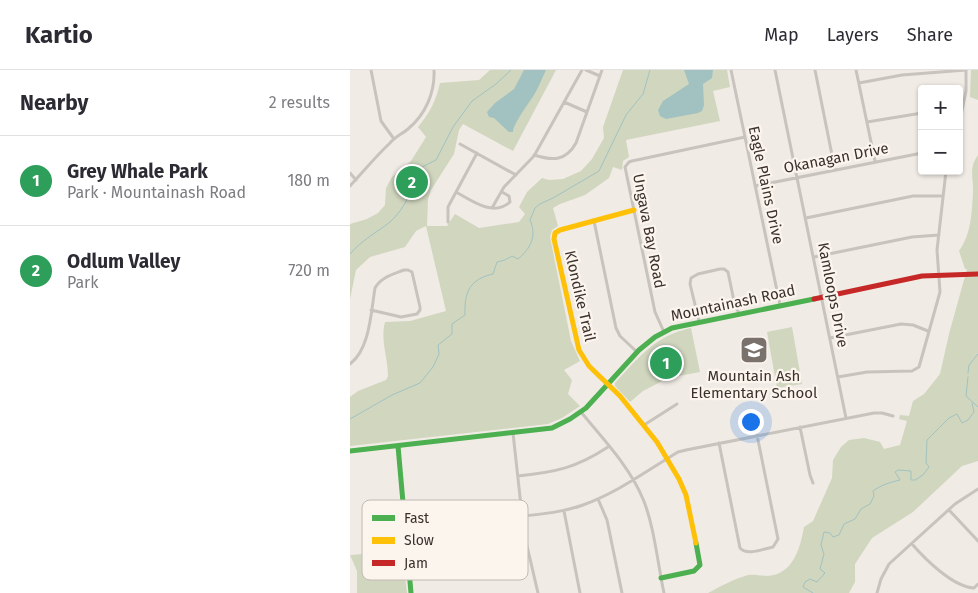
<!DOCTYPE html>
<meta charset="utf-8">
<style>
:root{--surface:#fff;--page:#f2f2f3;--text:#2b2b33;--muted:#7c7c81;--line:#e1e1e2;--accent:#2563eb}
body{margin:0;font-family:"Fira Sans",sans-serif;background:var(--page);color:var(--text)}
.controls{position:absolute;right:15px;top:15px;display:grid;overflow:hidden;border-radius:5px;box-shadow:0 1px 4px #0004}
.controls button{width:45px;height:45px;display:grid;place-items:center;padding:0;border:0;border-bottom:1px solid var(--line);background:var(--surface);color:var(--text);font:25px sans-serif}
.you{position:absolute;left:400px;top:351px;width:18px;height:18px;margin:-12px;border:4px solid #fff;border-radius:50%;background:#1a73e8;box-shadow:0 0 0 8px #1a73e833}
.badge{display:grid;place-items:center;width:32px;height:32px;border-radius:50%;background:var(--accent);color:#fff;font-size:16px;font-weight:700}
.pin{position:absolute;translate:-50% -50%;border:2px solid #fff;box-shadow:0 1px 5px #0006}
.list{margin:0;padding:0;list-style:none}
h2{display:flex;justify-content:space-between;align-items:center;height:65px;margin:0;padding:0 20px;font-size:21px}
h2 small{font-size:16px;font-weight:400;color:var(--muted)}
.list li{display:grid;grid-template-columns:32px 1fr auto;gap:15px;align-items:center;box-sizing:border-box;height:90px;padding:0 20px;border-top:1px solid var(--line)}
.list b{display:block;font-size:19px;white-space:nowrap}
.list p{margin:0;font-size:16px;white-space:nowrap;color:var(--muted)}
.list em{font-size:16px;font-style:normal;color:var(--muted)}
.map{position:relative;flex:none;width:628px;height:523px;overflow:hidden}
header{display:flex;align-items:center;gap:30px;box-sizing:border-box;height:70px;padding:0 25px;background:var(--surface);border-bottom:1px solid var(--line)}
header strong{font-size:24px}
nav{display:flex;gap:28px;margin-inline-start:auto;font-size:18px}
main{display:flex}
aside{flex:1;background:var(--surface)}
.map>svg:first-child{display:block}
</style>
<header>
<strong>Kartio</strong>
<nav><a>Map</a><a>Layers</a><a>Share</a></nav>
</header>
<main>
<aside>
<h2>Nearby<small>2 results</small></h2>
<ul class="list">
<li><span class="badge" style="background:#2e9e5b">1</span><div><b>Grey Whale Park</b><p>Park · Mountainash Road</p></div><em>180 m</em></li>
<li><span class="badge" style="background:#2e9e5b">2</span><div><b>Odlum Valley</b><p>Park</p></div><em>720 m</em></li>
</ul>
</aside>
<div class="map">
<svg width="628" height="523" viewBox="0 0 628 523">
<rect width="100%" height="100%" fill="#f0ebe5"/>
<path fill="#d1d6bf" d="M 140,0 L 206,0 L 163,81 L 113,54 L 109,60 L 104,84 L 81,120 L 78,129 L 77,156 L 97,156 L 105,144 L 129,158 L 169,152 L 175,144 L 169,137 L 177,122 L 192,108 L 199,110 L 213,109 L 231,101 L 242,89 L 254,68 L 253,57 L 273,0 L 377,0 L 380,17 L 363,21 L 370,51 L 276,70 L 279,87 L 273,91 L 272,100 L 263,97 L 259,108 L 235,125 L 210,134 L 203,138 L 208,156 L 202,160 L 200,167 L 221,271 L 230,291 L 214,300 L 222,310 L 218,324 L 230,336 L 212,348 L 198,354 L 0,376 L 0,327 L 8,321 L 36,310 L 38,306 C 38,287 30,270 35,252 L 60,251 L 96,241 L 76,156 L 66,161 L 55,177 L 20,187 L 6,200 L 0,229 L 0,154 L 17,149 L 28,143 L 35,135 L 36,118 L 42,107 L 61,91 L 76,67 L 68,57 C 80,43 86,30 90,13 L 129,10 Z
M 621,0 L 628,0 L 628,30 L 620,27 Z
M 628,85 L 628,391 L 612,396 L 563,442 L 522,468 L 505,494 L 505,512 L 499,523 L 358,523 C 371,516 384,509 398,505 C 404,504 411,506 418,506 C 443,504 450,479 454,457 L 463,451 L 482,408 L 483,390 L 491,377 L 499,370 L 514,368 L 530,372 L 534,379 L 550,375 L 557,351 L 549,349 L 550,345 L 559,346 L 563,331 L 574,324 L 590,304 L 599,264 L 617,199 L 615,199 L 609,181 C 621,165 622,142 623,123 C 624,108 618,99 628,85 Z
M 442,257 L 452,314 L 427,318 L 417,262 Z
M 341,258 L 350,302 L 318,308 L 293,321 L 280,332 L 265,316 L 265,313 C 289,287 305,266 341,258 Z
M 52,481 L 57,523 L 7,523 L 7,501 L 0,485 Z"/>
<path fill="#a1c2c1" d="M 174,0 L 196,0 C 192,8 189,17 184,25 C 179,33 163,54 163,62 L 159,62 L 144,48 L 139,47 L 137,42 L 145,33 L 164,19 Z
M 334,0 L 363,0 L 362,8 L 353,14 L 354,35 L 352,41 L 348,43 L 316,49 L 310,46 L 308,40 L 313,31 L 339,14 Z"/>
<g fill="none" stroke-linecap="round" stroke-linejoin="round">
<path stroke="#a1c2c1" stroke-width="1" d="M 0,184 C 12,170 26,163 40,152 C 56,138 63,117 70,98 L 86,90 L 103,57 L 122,31 L 146,14 L 161,0
M 618,303 L 619,295 L 628,284
M 618,307 L 616,326 L 628,337
M 0,349 L 42,325 L 70,313 L 83,297 L 89,284 L 88,275 L 102,264 L 102,254 L 115,245 C 114,222 120,209 143,204 L 147,192 L 155,190 L 162,186 L 168,189 C 181,178 187,166 180,150 L 185,138 L 190,134 L 203,128 L 249,101 L 276,45 L 293,24 L 300,0
M 463,523 L 453,517 L 455,512 L 460,509 L 467,512 L 475,503 L 470,499 L 474,484 L 471,475 L 474,462 L 480,463 L 483,467 L 489,465 L 494,454 L 505,449 L 511,439 L 520,434 L 524,426 L 523,421 C 531,415 541,412 550,410 L 545,402 L 548,400 L 561,401 L 561,410 L 565,410 L 573,405 L 579,397 L 576,393 L 577,370 L 599,348 L 607,344 L 612,353 L 618,350 L 624,342 L 622,333"/>
<path stroke="#c9c3be" stroke-width="3" d="M 21,0 L 31,51 L 44,69
M 236,0 L 250,6
M 381,0 L 430,235
M 425,0 L 496,348
M 465,0 L 485,100
M 506,0 L 525,91
M 509,13 L 552,5 L 616,0
M 214,32 L 237,42
M 517,52 L 572,43
M 609,56 L 616,21 L 616,0
M 110,74 L 166,105
M 184,85 C 203,91 216,91 226,73 L 252,0
M 0,103 L 6,110
M 0,116 C 13,102 26,86 40,73 C 45,67 52,64 58,59 C 76,44 85,22 84,0
M 405,116 L 572,83
M 106,122 C 122,131 143,147 160,132 L 159,126 L 152,122
M 142,138 L 154,117 L 184,86 L 232,0
M 456,148 L 563,126 L 593,126
M 244,151 L 266,258 L 270,266 L 287,282
M 98,152 L 98,137 L 127,83
M 464,187 L 562,167 L 589,165
M 349,251 L 340,214 L 341,208 L 348,204 L 370,199 L 374,199 L 378,202 L 385,236 L 389,243
M 314,262 L 305,242 L 275,97 L 279,92 L 282,91 L 395,67
M 480,268 L 551,254 L 563,255 L 578,261
M 0,294 C 20,279 21,242 25,218 C 31,207 44,204 54,200 L 58,200 L 62,202 L 70,237 L 70,240 L 67,244 L 51,247 L 21,240
M 488,307 L 517,302 L 562,301 L 569,297 L 590,222 L 587,180 L 596,101
M 231,342 C 253,369 280,397 293,429 C 304,455 308,495 314,523
M 294,355 L 327,334
M 450,357 L 460,405 L 463,413
M 163,363 L 174,463 L 188,523
M 369,373 L 390,478 C 397,486 413,479 423,477 L 428,469 L 407,365
M 168,406 C 206,402 226,398 258,377
M 248,429 L 257,450 L 272,523
M 599,440 L 628,471
M 214,441 L 230,523
M 172,446 C 193,444 214,442 233,435 C 267,423 298,400 328,382 L 336,380 L 524,343 L 532,343 L 543,346
M 562,474 C 575,489 603,517 624,518 L 628,514
M 59,501 L 153,492 L 179,486
M 527,523 L 531,509 L 539,494 L 605,434 L 628,419"/>
<path stroke="#4caf50" stroke-width="5" d="M 48,376 L 61,523
M 0,381 L 202,358 L 220,349 L 236,338 L 289,280 L 305,267 L 322,258 L 464,229
M 311,508 L 344,501 L 350,495 L 346,473"/>
<path stroke="#ffc107" stroke-width="5" d="M 284,140 L 210,160 L 205,163 L 204,169 L 229,280 L 239,296 L 270,326 L 307,372 L 329,409 L 336,425 L 346,473"/>
<path stroke="#c62828" stroke-width="5" d="M 464,229 L 572,206 L 628,204"/>
</g>
<defs>
<symbol id="school-square" viewBox="-11 -11 22 22"><rect x="-9" y="-9" width="18" height="18" rx="4" fill="#7a716c" stroke="#fbf5ee"/><path d="M0-5L7-2L0 1L-7-2ZM-4 1L0 2.5L4 1V4Q0 6-4 4Z" fill="#fff"/></symbol>
</defs>
<g fill-rule="evenodd">
<use href="#school-square" x="388" y="264" width="32" height="32"/>
</g>
<g text-anchor="middle" stroke-width="4.5" stroke-linejoin="round" paint-order="stroke">
<g font-size="15" fill="#3b302b" stroke="#fbf5ee">
<text transform="translate(486 88) rotate(-11)" y="5">Okanagan Drive</text>
<text transform="translate(416 115) rotate(78)" y="5">Eagle Plains Drive</text>
<text transform="translate(299 161) rotate(79)" y="5">Ungava Bay Road</text>
<text transform="translate(483 225) rotate(79)" y="5">Kamloops Drive</text>
<text transform="translate(230 226) rotate(77)" y="5">Klondike Trail</text>
<text transform="translate(383 233) rotate(-12)" y="5">Mountainash Road</text>
</g>
<g font-size="15" fill="#3b302b" stroke="#fbf5ee">
<text x="404" y="311">Mountain Ash<tspan x="404" dy="17">Elementary School</tspan></text>
</g>
</g>
<rect x="12" y="430" width="166" height="80" rx="8" fill="#fbf5ee" stroke="#c1bab4" stroke-width="1"/>
<rect x="22" y="445" width="23" height="6" fill="#4caf50"/>
<rect x="22" y="467" width="23" height="7" fill="#ffc107"/>
<rect x="22" y="490" width="23" height="6" fill="#c62828"/>
<g font-size="14" fill="#3b302b">
<text x="54" y="453">Fast</text>
<text x="54" y="475">Slow</text>
<text x="54" y="498">Jam</text>
</g>
</svg>
<div class="controls">
<button>+</button>
<button>−</button>
</div>
<div class="you"></div>
<div class="pin badge" style="left:316px;top:293px;background:#2e9e5b">1</div>
<div class="pin badge" style="left:62px;top:112px;background:#2e9e5b">2</div>
</div>
</main>
